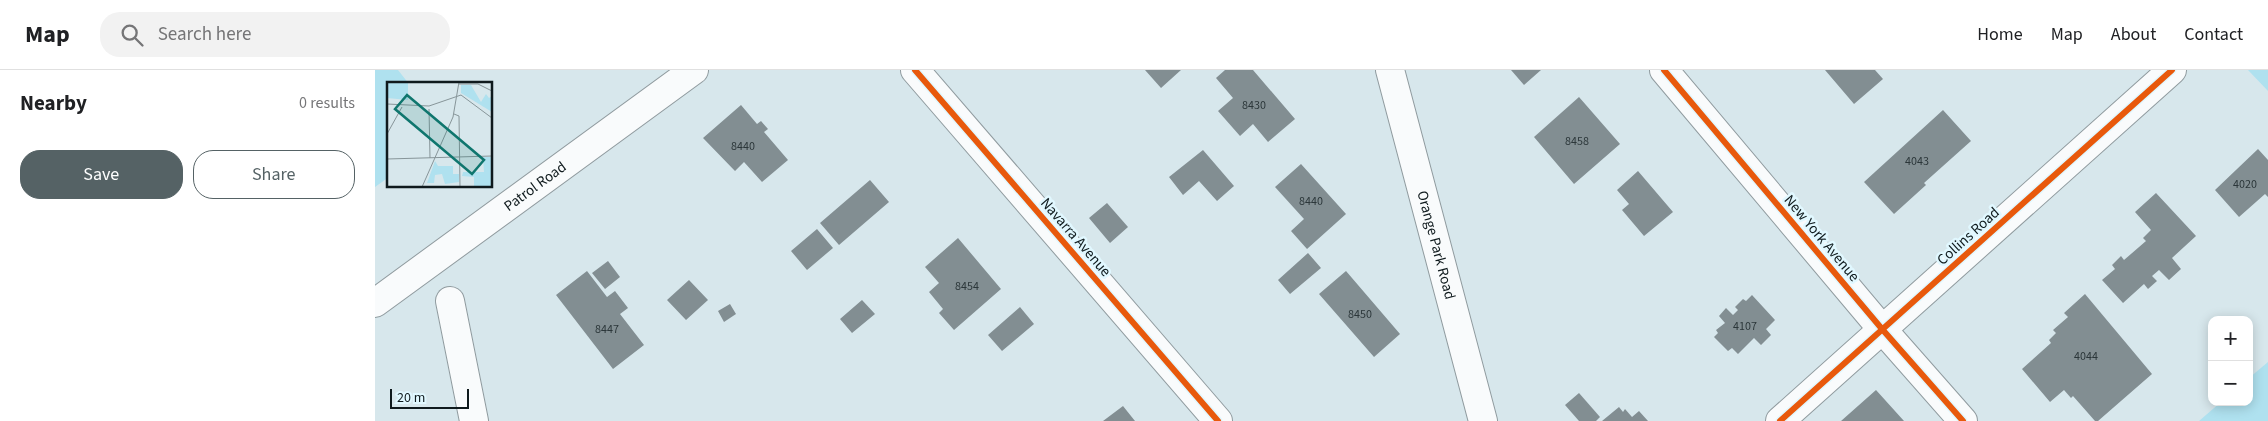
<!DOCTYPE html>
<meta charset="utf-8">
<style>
:root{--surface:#fff;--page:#f2f2f2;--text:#202124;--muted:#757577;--line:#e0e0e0;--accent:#556265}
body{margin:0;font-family:"Source Sans 3",sans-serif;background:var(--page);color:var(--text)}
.controls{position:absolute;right:15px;bottom:15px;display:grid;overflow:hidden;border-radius:10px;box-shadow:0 2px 12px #0003}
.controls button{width:45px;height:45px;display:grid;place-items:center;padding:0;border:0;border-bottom:1px solid var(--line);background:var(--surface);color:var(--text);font:25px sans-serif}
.scale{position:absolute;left:15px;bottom:12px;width:79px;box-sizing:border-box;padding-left:5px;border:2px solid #0f1a1d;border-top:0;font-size:14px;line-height:18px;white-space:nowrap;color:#0f1a1d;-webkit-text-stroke:4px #e1f8ff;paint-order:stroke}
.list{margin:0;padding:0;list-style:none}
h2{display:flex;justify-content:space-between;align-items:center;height:65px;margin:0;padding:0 20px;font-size:21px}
h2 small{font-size:16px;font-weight:400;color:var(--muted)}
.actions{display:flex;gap:10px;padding:15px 20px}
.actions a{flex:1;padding:11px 0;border:1px solid var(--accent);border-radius:20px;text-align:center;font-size:18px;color:var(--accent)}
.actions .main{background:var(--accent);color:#fff}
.icon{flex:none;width:28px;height:28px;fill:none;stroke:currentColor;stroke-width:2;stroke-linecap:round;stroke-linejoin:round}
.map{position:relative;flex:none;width:1893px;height:351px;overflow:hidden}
header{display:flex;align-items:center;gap:30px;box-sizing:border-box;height:70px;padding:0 25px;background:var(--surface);border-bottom:1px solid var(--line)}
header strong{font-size:24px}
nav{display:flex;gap:28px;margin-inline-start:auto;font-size:18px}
.search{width:350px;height:45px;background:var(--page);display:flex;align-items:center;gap:12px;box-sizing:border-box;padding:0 18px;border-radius:20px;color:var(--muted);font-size:19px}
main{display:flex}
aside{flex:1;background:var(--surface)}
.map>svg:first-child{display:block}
</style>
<header>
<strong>Map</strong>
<div class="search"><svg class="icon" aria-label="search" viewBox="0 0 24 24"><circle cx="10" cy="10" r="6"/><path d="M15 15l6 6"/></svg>Search here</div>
<nav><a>Home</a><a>Map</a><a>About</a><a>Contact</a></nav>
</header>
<main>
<aside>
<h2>Nearby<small>0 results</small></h2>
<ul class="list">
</ul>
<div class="actions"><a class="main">Save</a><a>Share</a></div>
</aside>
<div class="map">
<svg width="1893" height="351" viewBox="0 0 1893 351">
<rect width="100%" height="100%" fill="#d7e7ec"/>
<path fill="#afe1ef" d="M 0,0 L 23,0 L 34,14 L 14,14 L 14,107 L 0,117 Z
M 1873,0 L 1893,0 L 1893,21 Z
M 1893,292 L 1893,351 L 1824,351 L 1846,332 L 1874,332 L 1874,308 Z"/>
<path fill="#828e92" d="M 770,0 L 806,0 L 786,18 Z
M 850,0 L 878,0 L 920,49 L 893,72 L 878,54 L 865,66 L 843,41 L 858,28 L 841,8 Z
M 1136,0 L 1166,0 L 1149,15 Z
M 1450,0 L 1500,0 L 1508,9 L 1479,34 Z
M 1204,27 L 1245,74 L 1199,114 L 1159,67 Z
M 366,35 L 382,54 L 386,51 L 393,59 L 389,62 L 413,90 L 387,112 L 369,92 L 360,101 L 328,68 Z
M 1568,40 L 1596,71 L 1549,113 L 1551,115 L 1519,144 L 1489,112 Z
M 1883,79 L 1893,90 L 1893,127 L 1890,124 L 1864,147 L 1840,120 Z
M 828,80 L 859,116 L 842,131 L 824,111 L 808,125 L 794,107 Z
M 926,94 L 971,144 L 932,179 L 916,161 L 929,149 L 900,117 Z
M 1263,101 L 1298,142 L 1269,166 L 1247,140 L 1254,134 L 1242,120 Z
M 495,110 L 514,132 L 464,175 L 445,153 Z
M 1781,123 L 1821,166 L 1797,188 L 1806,199 L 1794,210 L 1784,200 L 1777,206 L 1782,211 L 1773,219 L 1769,214 L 1748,233 L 1727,210 L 1740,199 L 1737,195 L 1746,186 L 1749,190 L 1771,171 L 1768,168 L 1776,160 L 1760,142 Z
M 732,133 L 753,157 L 735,173 L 714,148 Z
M 442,159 L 458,178 L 432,200 L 416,181 Z
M 583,168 L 626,219 L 579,260 L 564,243 L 568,239 L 554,222 L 564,213 L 550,197 Z
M 933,183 L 946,198 L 915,224 L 903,210 Z
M 233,191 L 245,207 L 230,219 L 217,203 Z
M 212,201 L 232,227 L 240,221 L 253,238 L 245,244 L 269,275 L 238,299 L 181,225 Z
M 971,201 L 1025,264 L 999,287 L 944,224 Z
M 314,210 L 333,230 L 311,250 L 292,230 Z
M 1710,224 L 1777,304 L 1723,351 L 1720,351 L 1698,326 L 1696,328 L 1689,320 L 1675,332 L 1647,299 L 1676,273 L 1674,270 L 1681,263 L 1678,260 L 1693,247 L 1689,243 Z
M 1377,225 L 1400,250 L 1391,259 L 1396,265 L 1386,275 L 1379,268 L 1363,284 L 1357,278 L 1353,281 L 1339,267 L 1343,263 L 1341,260 L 1350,253 L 1344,246 L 1351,238 L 1358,245 L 1363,240 L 1360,237 L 1368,229 L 1371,231 Z
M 487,230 L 500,244 L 477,263 L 465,249 Z
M 355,234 L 361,244 L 349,252 L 343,241 Z
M 645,237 L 659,254 L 627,281 L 613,265 Z
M 1501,320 L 1529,351 L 1466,351 Z
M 1204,323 L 1225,347 L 1221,351 L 1204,351 L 1190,335 Z
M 748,336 L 760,351 L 728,351 Z
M 1244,337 L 1248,342 L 1250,339 L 1257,347 L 1264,341 L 1273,351 L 1227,351 Z"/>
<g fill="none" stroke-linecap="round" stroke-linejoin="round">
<defs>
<g id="minor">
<path d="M 540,0 L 843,351"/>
<path id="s1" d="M 1015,0 L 1108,351"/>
<path d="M 1289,0 L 1507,259 L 1588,351"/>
<path d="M 75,231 L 99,351"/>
<path id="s2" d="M 0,233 L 319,0"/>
<path d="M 1405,351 L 1797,0"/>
</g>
</defs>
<use href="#minor" stroke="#909b9f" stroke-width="30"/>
<use href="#minor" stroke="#f9fbfc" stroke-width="28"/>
<defs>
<path id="cycleway" d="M 540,0 L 843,351
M 1289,0 L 1507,259 L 1588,351
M 1405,351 L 1797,0"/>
</defs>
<use href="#cycleway" stroke="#e1f8ff" stroke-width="9"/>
<use href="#cycleway" stroke="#e8590c" stroke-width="6"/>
</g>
<g text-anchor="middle" stroke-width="5" stroke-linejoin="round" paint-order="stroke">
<g font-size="12" fill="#2c373a">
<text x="879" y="39">8430</text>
<text x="1202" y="75">8458</text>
<text x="368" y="80">8440</text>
<text x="1542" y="95">4043</text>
<text x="1870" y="118">4020</text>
<text x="936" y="135">8440</text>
<text x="592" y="220">8454</text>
<text x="985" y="248">8450</text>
<text x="1370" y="260">4107</text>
<text x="232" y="263">8447</text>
<text x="1711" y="290">4044</text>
</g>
<g font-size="15" fill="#0f1a1d" stroke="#e1f8ff">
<text dy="5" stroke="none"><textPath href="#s2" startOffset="198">Patrol Road</textPath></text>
<text transform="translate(1593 166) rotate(-42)" y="5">Collins Road</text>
<text transform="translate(701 167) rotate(49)" y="5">Navarra Avenue</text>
<text transform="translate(1447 168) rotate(50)" y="5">New York Avenue</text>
<text dy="5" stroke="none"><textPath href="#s1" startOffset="181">Orange Park Road</textPath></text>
</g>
</g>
<g transform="translate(12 12)">
<rect width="105" height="105" fill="#d7e7ec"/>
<path d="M 0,0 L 21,0 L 21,18 L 0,16 ZM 74,3 L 84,3 L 94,20 L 99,12 L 102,16 L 105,14 L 105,30 L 74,11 ZM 96,75 L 105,75 L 105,105 L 87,105 L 87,95 L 75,94 L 76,90 L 97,90 ZM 48,79 L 51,84 L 66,84 L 66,92 L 72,92 L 72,100 L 58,102 L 55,92 L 48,93 L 47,101 L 40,101 Z" fill="#afe1ef"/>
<path fill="none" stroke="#879599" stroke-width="1" d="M 72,2 L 91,2 L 105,9M 0,22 L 42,24 L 74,13 L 105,36M 42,27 L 43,76M 67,32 L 72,34 L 73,105M 0,52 L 15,25M 0,77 L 105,74M 35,105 L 66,35 L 72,0"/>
<path fill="#0f766e" fill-opacity="0.15" stroke="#0f766e" stroke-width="2.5" d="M 20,13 L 97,78 L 85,92 L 8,27 Z"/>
<rect width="105" height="105" fill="none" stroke="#0f1a1d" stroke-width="2.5"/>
</g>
</svg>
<div class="controls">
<button>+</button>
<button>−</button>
</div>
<div class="scale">20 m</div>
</div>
</main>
